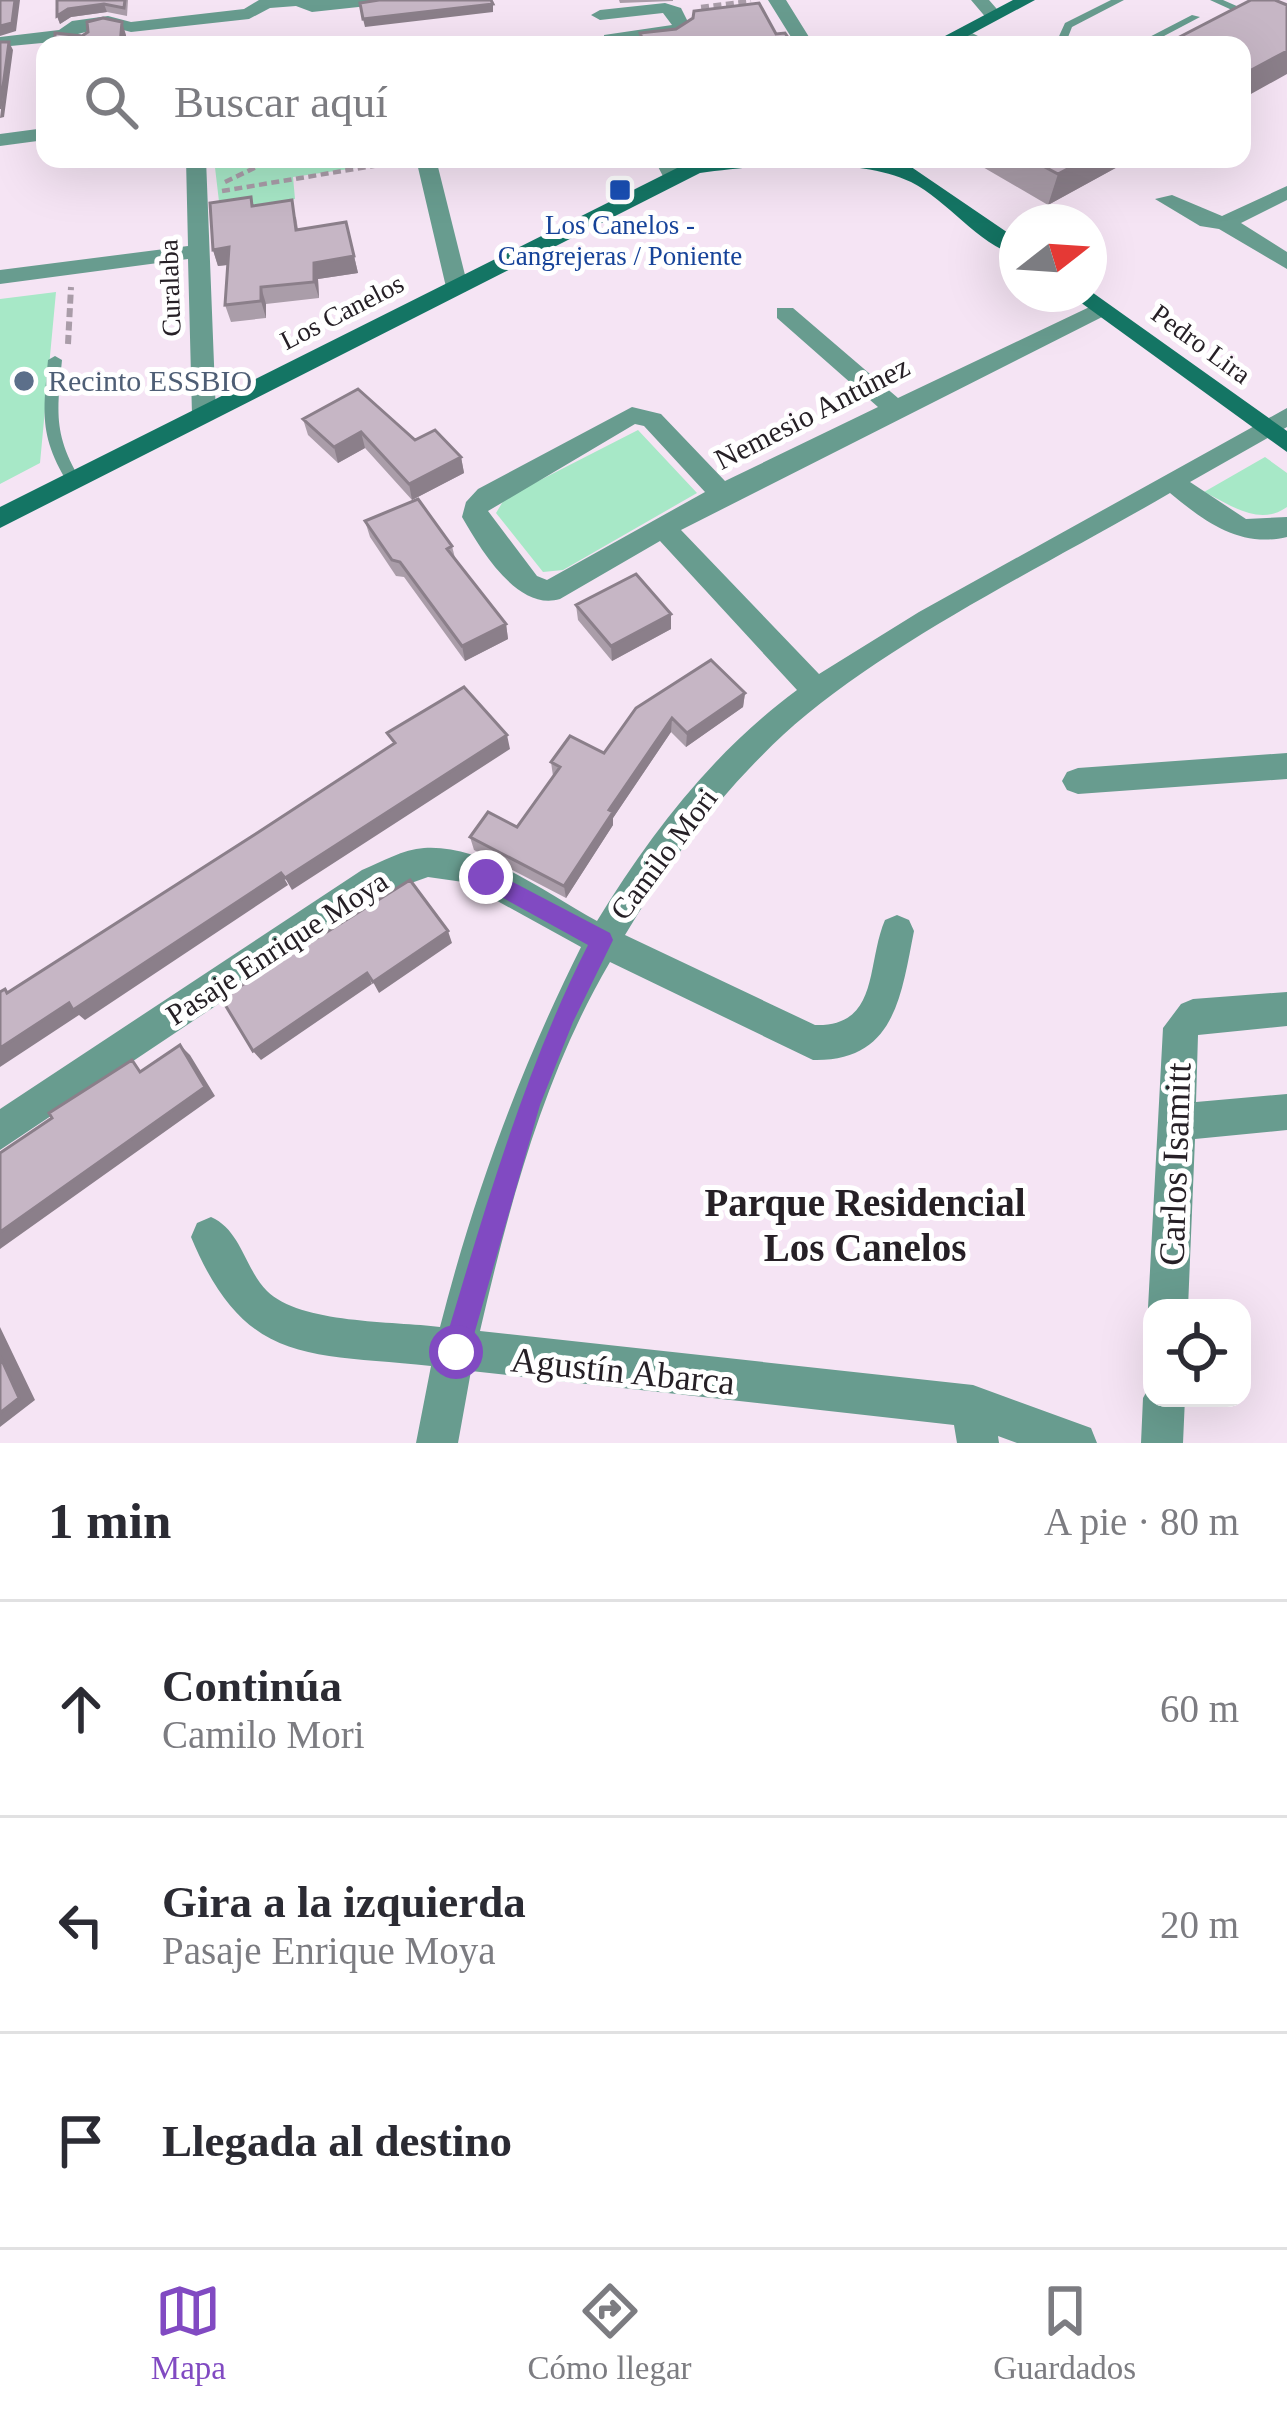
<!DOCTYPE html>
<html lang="es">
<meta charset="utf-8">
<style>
:root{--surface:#fff;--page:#f2f2f3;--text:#2b2b33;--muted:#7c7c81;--line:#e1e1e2;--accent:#814ac2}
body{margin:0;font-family:"Times New Roman",serif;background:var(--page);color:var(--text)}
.controls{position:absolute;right:36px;bottom:36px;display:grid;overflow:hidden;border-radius:24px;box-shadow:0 12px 48px #0002}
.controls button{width:108px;height:108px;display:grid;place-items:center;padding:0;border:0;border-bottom:3px solid var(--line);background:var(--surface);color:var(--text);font:60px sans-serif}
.compass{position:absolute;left:999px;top:204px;width:108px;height:108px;border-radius:50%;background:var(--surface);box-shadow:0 12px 48px #0002;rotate:73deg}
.stop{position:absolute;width:36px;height:36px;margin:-27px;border:9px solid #814ac2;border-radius:50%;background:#fff}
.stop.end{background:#814ac2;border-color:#fff;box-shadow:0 3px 12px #0008}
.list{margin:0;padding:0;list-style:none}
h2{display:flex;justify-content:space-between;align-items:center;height:156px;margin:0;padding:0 48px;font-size:51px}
h2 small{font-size:39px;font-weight:400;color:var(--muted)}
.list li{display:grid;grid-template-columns:78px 1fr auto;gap:36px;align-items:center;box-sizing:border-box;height:216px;padding:0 48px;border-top:3px solid var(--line)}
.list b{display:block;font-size:45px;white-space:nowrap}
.list p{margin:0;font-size:39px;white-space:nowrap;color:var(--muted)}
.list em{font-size:39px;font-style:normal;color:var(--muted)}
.icon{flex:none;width:66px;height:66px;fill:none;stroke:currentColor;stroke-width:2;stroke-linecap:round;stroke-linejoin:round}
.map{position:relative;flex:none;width:1287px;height:1443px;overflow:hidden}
.search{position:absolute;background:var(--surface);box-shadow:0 12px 48px #0002;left:36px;right:36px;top:36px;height:132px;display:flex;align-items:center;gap:30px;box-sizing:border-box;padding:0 42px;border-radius:24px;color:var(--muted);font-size:45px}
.sheet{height:804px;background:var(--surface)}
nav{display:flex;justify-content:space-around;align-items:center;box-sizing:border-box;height:168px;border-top:3px solid var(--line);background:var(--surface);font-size:33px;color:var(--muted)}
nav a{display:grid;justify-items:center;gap:6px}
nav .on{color:var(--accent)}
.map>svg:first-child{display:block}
</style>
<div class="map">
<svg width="1287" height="1443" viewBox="0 0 1287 1443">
<rect width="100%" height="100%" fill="#f5e4f4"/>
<path fill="#a7e8c7" d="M 214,159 L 376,159 L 377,165 L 293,177 L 295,199 L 220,210 Z
M 56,292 L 40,463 L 0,484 L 0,299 Z
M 638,430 L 697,493 L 563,570 L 543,572 L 496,513 L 505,498 Z
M 1265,457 L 1287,473 L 1287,507 C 1259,527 1231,505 1204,492 Z"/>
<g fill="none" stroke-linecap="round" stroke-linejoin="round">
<path stroke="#a99ca8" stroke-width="4.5" stroke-dasharray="8 4.5" stroke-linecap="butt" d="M 701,7 L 751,1
M 354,159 L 376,163
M 225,182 L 273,159
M 222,191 L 403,161"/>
<path stroke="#a99ca8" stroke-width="6" stroke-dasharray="9 4.5" stroke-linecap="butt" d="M 68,344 L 71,287"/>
<path fill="#689c8f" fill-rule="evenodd" d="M 1111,0 L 1124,0 L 1072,27 L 1065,45 L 1055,45 L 1065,23 Z
M 1210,0 L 1223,0 L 1287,28 L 1287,35 Z
M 1192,15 L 1200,17 L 1147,45 L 1134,45 Z
M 960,30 L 966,30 L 996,45 L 983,45 L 960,34 Z
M 55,356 L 62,360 C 57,412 53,434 81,481 L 74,486 L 69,485 C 39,436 43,414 48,360 Z"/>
<path fill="#689c8f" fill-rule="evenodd" d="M 259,0 L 386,0 L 377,5 L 312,12 L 296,6 L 270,8 L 249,19 L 131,32 L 108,26 L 78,34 L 88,37 L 88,45 L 63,41 L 0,47 L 0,37 L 59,30 L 72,21 L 108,16 L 131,22 L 244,9 Z
M 768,0 L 786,0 L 814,45 L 796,45 Z
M 971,0 L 989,0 L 1003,16 L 988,20 Z
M 665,3 L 681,8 L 690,26 L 673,37 L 610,44 L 604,43 L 604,35 L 672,25 L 663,13 L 600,20 L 591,15 L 600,10 Z
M 45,128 L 45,140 L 0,146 L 0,134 Z
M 186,159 L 206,159 L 216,415 L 204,423 L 192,415 L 188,259 L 0,284 L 0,270 L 188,246 Z
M 416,159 L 436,159 L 468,287 L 465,292 L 449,292 L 446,287 Z
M 654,159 L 674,159 L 683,178 L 680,182 L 666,182 Z
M 1287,186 L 1287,200 L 1241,223 L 1287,252 L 1287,269 L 1219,229 L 1200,226 L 1155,199 L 1172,195 L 1222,216 Z
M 1100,302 L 1111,309 L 1108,314 L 681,530 L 819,674 L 919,612 L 1287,408 L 1287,427 L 1190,482 L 1246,519 L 1287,517 L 1287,537 C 1240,548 1205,522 1170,493 C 1049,564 885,642 783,735 C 720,794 669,861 625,935 L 815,1025 C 880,1027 866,964 885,920 L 897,915 L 909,920 L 914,931 C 901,996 895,1062 813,1060 L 610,962 C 544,1074 509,1206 480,1331 L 973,1385 L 1091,1428 L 1097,1443 L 1017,1443 L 998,1436 L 999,1443 L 957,1443 L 954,1425 L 471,1371 L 458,1443 L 416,1443 L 431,1366 C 309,1353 245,1367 191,1237 L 197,1223 L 211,1217 C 241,1230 245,1269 267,1291 C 300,1324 394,1321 440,1327 C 474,1194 520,1069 581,947 L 463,882 L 428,877 L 386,892 L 0,1150 L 0,1109 L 362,870 C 382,862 403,849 424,848 C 484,844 546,894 597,921 C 651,833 713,752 797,690 L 660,541 L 560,599 C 517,612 480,548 462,517 L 466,502 L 478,489 L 632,407 L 661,414 L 725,481 L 878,407 L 777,318 L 777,308 L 793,308 L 898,398 ZM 635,424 L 644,426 L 705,492 L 547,580 L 537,576 L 488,511 Z
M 1287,753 L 1287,779 L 1078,794 L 1067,790 L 1062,781 L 1067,772 L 1078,768 Z
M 1287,992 L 1287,1026 L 1198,1035 L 1196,1102 L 1287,1094 L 1287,1130 L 1195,1139 L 1188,1308 L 1152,1308 L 1152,1318 L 1148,1308 L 1163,1028 L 1181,1004 L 1193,999 Z
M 1152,1382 L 1152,1398 L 1185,1398 L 1183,1443 L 1141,1443 L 1143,1398 Z"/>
<path fill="#147564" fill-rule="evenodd" d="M 1013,0 L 1035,0 L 951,45 L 928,45 Z
M 695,159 L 860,159 L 892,165 L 901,160 L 1017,239 L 1017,256 C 977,243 948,201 911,182 C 856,156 759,165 700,173 L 0,528 L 0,507 Z
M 1089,290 L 1287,431 L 1287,452 L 1069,294 L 1089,294 Z"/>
</g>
<path fill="#aa9da9" d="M 57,0 L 128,0 L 127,16 L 107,12 L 71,17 L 60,24 L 57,16 Z
M 619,0 L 673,0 L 673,1 L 620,3 Z
M 969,159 L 1132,159 L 1048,205 Z
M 253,206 L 296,217 L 298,229 L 346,222 L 358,273 L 318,279 L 319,298 L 266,304 L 266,318 L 231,322 L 225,305 L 228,265 L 218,266 L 213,250 Z
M 303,419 L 415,440 L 461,457 L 464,473 L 412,500 L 365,448 L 338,463 L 308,435 Z
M 365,521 L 452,546 L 455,558 L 506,624 L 508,639 L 465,661 L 404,577 L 396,576 L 370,537 Z
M 576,605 L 671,614 L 671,629 L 612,661 L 578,620 Z
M 745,693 L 743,707 L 686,747 L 671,732 L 613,818 L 613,825 L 566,898 L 474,850 L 470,837 L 517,827 L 553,776 L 551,762 L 604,753 L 636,708 Z"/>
<path fill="#8b7f8a" d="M 15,0 L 20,0 L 16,31 L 0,36 L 0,26 Z
M 104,4 L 107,12 L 71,17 L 60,24 L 57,16 L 68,9 Z
M 493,4 L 493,12 L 365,27 L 363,19 Z
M 122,22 L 126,35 L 126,45 L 120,45 Z
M 9,42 L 13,50 L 4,117 L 0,118 Z
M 1287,51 L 1287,74 L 1242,99 L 1242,75 Z
M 1086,159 L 1132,159 L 1048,205 L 1058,174 Z
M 229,247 L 234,264 L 218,266 L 213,250 Z
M 354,256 L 358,273 L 318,279 L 319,298 L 314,282 L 314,263 Z
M 261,287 L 266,304 L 266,318 L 261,301 Z
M 361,432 L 365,448 L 338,463 L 334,447 Z
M 461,457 L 464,473 L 412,500 L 409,484 Z
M 671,614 L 671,629 L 612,661 L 611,646 Z
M 506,624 L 508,639 L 465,661 L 462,646 Z
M 745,693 L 743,707 L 686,747 L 687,733 Z
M 672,718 L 671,732 L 613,818 L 613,825 L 566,898 L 564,886 L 609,810 Z
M 507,735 L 510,749 L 292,890 L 285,878 Z
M 281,873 L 288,885 L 85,1020 L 79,1015 L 0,1067 L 0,1048 L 69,1003 Z
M 448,931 L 452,943 L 379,993 L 373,982 Z
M 367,973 L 372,984 L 261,1060 L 253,1051 Z
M 180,1045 L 190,1055 L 215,1096 L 0,1249 L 0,1232 Z
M 0,1327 L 35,1400 L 0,1427 Z"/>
<path fill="#c6b6c5" stroke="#8b7f8a" stroke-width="3" d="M 0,0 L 15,0 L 12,23 L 0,26 Z
M 57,0 L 125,0 L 124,8 L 104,4 L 68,9 L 57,16 Z
M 379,0 L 491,0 L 493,4 L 363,19 L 360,3 Z
M 1251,0 L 1275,0 L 1287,5 L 1287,51 L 1242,75 L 1242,45 L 1164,45 Z
M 759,3 L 776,34 L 785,33 L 793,45 L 645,45 L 640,33 L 676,29 L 693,18 L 694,11 Z
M 103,18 L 122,22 L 120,45 L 55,45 L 55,33 L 82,36 L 88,32 L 87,22 Z
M 0,42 L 9,42 L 0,109 Z
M 1030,159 L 1086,159 L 1058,174 Z
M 251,197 L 252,206 L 292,200 L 296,230 L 346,222 L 354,256 L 314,263 L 314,282 L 261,287 L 261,301 L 225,305 L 229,247 L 213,250 L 210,203 Z
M 358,389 L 415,440 L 435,430 L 461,457 L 409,484 L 361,432 L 334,447 L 303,419 Z
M 418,499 L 452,546 L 447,549 L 506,624 L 462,646 L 400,562 L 392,560 L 365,521 Z
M 636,574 L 671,614 L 611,646 L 576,605 Z
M 711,660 L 745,693 L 687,733 L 672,718 L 609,810 L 613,812 L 564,886 L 470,837 L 488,812 L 517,827 L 560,767 L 551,762 L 570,736 L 604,753 L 636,708 Z
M 464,687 L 507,735 L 285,878 L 281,873 L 73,1010 L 69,1003 L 0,1048 L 0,992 L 5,989 L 7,993 L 254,835 L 395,743 L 387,733 Z
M 410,880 L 448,931 L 373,982 L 367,973 L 253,1051 L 221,998 Z
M 180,1045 L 205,1087 L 0,1232 L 0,1153 L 52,1118 L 49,1113 L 132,1060 L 140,1072 Z
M 0,1356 L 19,1398 L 0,1413 Z"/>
<path fill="#814ac2" d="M 486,868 L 610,933 L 613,940 L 573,1022 L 540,1105 L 469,1352 L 465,1362 L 456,1365 L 446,1362 L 442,1352 C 484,1213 522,1075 588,945 L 478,884 L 478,870 Z"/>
<rect fill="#1a4fb4" stroke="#fff" stroke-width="4.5" x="608" y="178" width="24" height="24" rx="6"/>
<circle fill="#5c6f8a" stroke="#fff" stroke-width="4.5" cx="24" cy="381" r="12"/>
<g text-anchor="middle" stroke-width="10" stroke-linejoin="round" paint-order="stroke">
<g font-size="27" fill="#164399" stroke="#fff">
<text x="620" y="234">Los Canelos -<tspan x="620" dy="31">Cangrejeras / Poniente</tspan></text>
</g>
<g font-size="27" fill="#262026" stroke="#fff">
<text transform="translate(170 288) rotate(-92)" y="9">Curalaba</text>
<text transform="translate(342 312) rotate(-27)" y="9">Los Canelos</text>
<text transform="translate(1201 344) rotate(36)" y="9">Pedro Lira</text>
</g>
<g font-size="30" fill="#4e5e75" stroke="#fff" text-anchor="start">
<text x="48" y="391">Recinto ESSBIO</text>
</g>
<g font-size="30" fill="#262026" stroke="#fff">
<text transform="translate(812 413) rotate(-27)" y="10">Nemesio Antúnez</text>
<text transform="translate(664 854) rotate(-53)" y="10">Camilo Mori</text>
<text transform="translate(277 948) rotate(-33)" y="10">Pasaje Enrique Moya</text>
</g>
<g font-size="36" fill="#262026" stroke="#fff">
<text transform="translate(1174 1164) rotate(-88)" y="13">Carlos Isamitt</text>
<text transform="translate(623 1370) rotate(6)" y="13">Agustín Abarca</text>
</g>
<g font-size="39" font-weight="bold" fill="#262026" stroke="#fff">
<text x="865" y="1216">Parque Residencial<tspan x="865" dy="45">Los Canelos</tspan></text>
</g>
</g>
</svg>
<div class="controls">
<button><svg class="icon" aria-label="locate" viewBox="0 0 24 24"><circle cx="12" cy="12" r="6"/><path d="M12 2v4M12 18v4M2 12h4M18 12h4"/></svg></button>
</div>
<svg class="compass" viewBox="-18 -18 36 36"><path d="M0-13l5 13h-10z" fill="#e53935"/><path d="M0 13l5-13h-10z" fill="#7c7c81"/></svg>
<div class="stop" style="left:456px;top:1352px"></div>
<div class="stop end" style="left:486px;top:877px"></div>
<div class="search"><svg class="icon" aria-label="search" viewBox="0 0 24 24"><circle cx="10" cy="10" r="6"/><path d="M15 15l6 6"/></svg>Buscar aquí</div>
</div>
<section class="sheet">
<h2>1 min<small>A pie · 80 m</small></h2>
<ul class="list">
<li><svg class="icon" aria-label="ahead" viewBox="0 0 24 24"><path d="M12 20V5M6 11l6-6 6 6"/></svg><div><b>Continúa</b><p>Camilo Mori</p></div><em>60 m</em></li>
<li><svg class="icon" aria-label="left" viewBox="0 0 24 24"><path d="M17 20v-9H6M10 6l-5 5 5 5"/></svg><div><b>Gira a la izquierda</b><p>Pasaje Enrique Moya</p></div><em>20 m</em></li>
<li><svg class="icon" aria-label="arrive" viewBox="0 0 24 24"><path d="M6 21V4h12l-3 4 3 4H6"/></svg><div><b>Llegada al destino</b></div></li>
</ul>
</section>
<nav>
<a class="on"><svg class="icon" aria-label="map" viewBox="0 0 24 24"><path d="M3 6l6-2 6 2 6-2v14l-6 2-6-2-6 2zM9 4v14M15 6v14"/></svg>Mapa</a>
<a><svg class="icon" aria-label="directions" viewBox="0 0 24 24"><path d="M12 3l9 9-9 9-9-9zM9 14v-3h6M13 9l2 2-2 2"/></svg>Cómo llegar</a>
<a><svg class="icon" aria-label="saved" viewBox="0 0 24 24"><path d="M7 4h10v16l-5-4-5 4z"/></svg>Guardados</a>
</nav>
